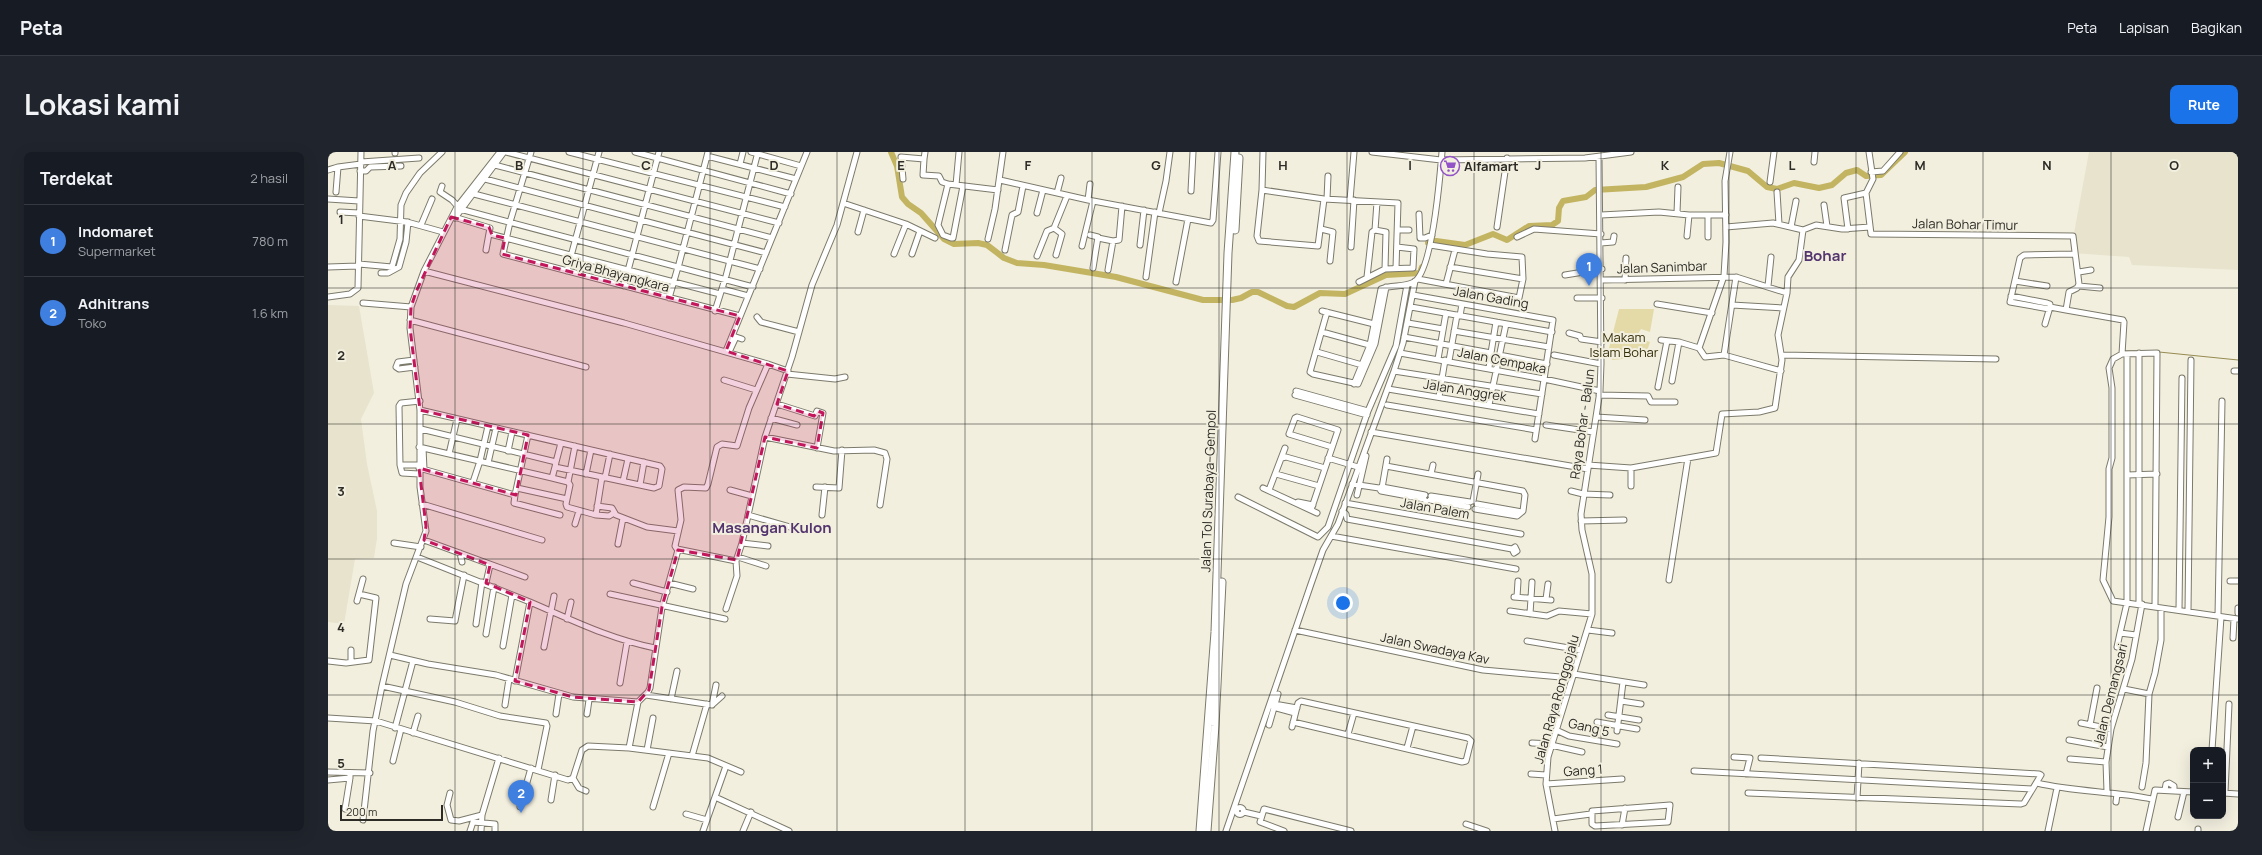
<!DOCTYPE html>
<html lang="id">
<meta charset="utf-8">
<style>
:root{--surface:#171b24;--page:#20242c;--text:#f1f3f6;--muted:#9ea1a6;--line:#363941;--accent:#1a73e8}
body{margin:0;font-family:Manrope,sans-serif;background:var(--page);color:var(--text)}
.controls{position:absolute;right:12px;bottom:12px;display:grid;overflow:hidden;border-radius:8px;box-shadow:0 4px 16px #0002}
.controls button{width:36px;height:36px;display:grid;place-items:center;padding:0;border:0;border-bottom:1px solid var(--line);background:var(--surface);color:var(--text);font:20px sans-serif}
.scale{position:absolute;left:12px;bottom:10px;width:103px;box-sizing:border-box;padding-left:4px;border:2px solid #2c2b25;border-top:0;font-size:11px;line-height:14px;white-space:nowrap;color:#2c2b25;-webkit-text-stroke:3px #f2efdf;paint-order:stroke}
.you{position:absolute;left:1015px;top:451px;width:14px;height:14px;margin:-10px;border:3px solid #fff;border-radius:50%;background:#1a73e8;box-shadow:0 0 0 6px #1a73e833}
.badge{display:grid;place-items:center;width:26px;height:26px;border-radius:50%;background:var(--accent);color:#fff;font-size:13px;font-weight:700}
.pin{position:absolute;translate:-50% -33px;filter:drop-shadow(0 1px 2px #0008)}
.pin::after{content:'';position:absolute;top:21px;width:14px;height:12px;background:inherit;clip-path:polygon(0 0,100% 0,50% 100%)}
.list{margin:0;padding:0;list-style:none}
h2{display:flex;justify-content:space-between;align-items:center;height:52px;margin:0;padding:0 16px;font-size:17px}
h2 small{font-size:13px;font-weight:400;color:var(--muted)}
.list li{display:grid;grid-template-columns:26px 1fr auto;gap:12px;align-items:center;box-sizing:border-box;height:72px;padding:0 16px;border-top:1px solid var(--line)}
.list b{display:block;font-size:15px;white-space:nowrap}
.list p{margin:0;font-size:13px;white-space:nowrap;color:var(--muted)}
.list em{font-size:13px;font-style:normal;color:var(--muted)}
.map{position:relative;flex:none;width:1910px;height:679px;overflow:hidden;border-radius:8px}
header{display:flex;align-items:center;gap:24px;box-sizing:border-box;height:56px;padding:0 20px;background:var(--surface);border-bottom:1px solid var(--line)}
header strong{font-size:19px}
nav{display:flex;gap:22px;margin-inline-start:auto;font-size:14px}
.intro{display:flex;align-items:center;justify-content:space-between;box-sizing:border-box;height:96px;padding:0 24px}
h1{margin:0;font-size:28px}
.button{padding:10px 18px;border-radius:8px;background:var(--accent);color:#fff;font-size:14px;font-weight:700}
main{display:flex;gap:24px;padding:0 24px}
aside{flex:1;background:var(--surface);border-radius:8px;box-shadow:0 4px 16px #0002}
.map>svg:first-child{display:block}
</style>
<header>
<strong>Peta</strong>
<nav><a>Peta</a><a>Lapisan</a><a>Bagikan</a></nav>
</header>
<div class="intro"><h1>Lokasi kami</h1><a class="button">Rute</a></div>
<main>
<aside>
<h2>Terdekat<small>2 hasil</small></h2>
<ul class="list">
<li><span class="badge" style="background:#3f7fe0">1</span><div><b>Indomaret</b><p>Supermarket</p></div><em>780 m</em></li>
<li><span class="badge" style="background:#3f7fe0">2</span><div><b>Adhitrans</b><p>Toko</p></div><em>1.6 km</em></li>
</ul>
</aside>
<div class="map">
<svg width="1910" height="679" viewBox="0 0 1910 679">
<rect width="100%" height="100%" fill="#f2efdf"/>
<path fill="#e7e3cc" d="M 1761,0 L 1910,0 L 1910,118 L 1804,113 L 1801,105 L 1744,101 L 1743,86 L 1746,81 Z
M 0,153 L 31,154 L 46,241 L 33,267 L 39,312 L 49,359 L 49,386 L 46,406 L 27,407 L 16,472 L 0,470 Z"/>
<path fill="#e3daa8" d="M 1291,157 L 1326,157 L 1322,180 L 1313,177 L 1308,185 L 1322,190 L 1317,205 L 1284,208 L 1281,196 Z"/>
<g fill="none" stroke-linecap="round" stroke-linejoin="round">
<path stroke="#968b50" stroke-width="1" d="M 1795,199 L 1824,199
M 1831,200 L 1910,208"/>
<path stroke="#c3b462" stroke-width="6" d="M 563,0 L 569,14 L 574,45 L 580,52 L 593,61 L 616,87 L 626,92 L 650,91 L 659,93 L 676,106 L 689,111 L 716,113 L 788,125 L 875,148 L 904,148 L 913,146 L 924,140 L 930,140 L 959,154 L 966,155 L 992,141 L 1017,142 L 1058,123 L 1092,121 L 1094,115
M 1100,91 L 1101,88 L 1137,93 L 1165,82 L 1179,88 L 1201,74 L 1224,73 L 1230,69 L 1231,56 L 1235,49 L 1258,45 L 1267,38 L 1318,35 L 1355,25 L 1375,12 L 1391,11 L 1420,19 L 1439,35 L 1449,37 L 1466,31 L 1491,36 L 1504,33 L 1518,21 L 1529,18 L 1538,24 L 1553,23 L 1577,0"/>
<defs>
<path id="minor" d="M 67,0 L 67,1
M 178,0 L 451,71
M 203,0 L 182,70 L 175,102 L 412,164
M 241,0 L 457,55
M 307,0 L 463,42
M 423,0 L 473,14
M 935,0 L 934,38 L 929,84 L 931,89 L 990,94 L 996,47
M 1044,0 L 1113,8 L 1257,6 L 1303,0
M 1541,0 L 1545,27 L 1538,41 L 1543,82 L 1745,84 L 1751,132 L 1749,136 L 1741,140 L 1738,158 L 1795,168 L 1796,170 L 1794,202 L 1829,201 L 1827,454
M 379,4 L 468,27
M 596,7 L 595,23 L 611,24 L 614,30 L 620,32 L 670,38
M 33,10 L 91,6
M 1486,10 L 1487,0
M 163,12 L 444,86
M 412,12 L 415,0
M 0,18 L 10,15 L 33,12
M 32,19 L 38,19 L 42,15 L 73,14
M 1543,20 L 1555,19 L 1572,0
M 157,27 L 438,101
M 575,27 L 573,5 L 596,7 L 597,0
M 672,28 L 760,48 L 883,71 L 885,68 L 890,0
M 1442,30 L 1446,0
M 620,32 L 610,73 L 615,83 L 623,86 L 625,86 L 635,34
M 628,33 L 631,0
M 114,34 L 112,40 L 124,48 L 132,57 L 425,135
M 934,38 L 996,47 L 1070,51 L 1068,116
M 863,39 L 865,0
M 8,40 L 10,15
M 1449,40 L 1451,72
M 729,41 L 733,26
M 146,42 L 432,117
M 0,47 L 31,49
M 999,47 L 1000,24
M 760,48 L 762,32
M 1022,48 L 1026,0
M 515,51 L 578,72 L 607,86
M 1496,53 L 1499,74
M 12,60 L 31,61
M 709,61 L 715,38
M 831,61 L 838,29 L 842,0
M 1349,61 L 1350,35
M 1091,62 L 1092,86 L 1097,86 L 1104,83
M 1273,63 L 1331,60 L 1361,63 L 1398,63
M 31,64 L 79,70 L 115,80
M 1380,64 L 1380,85
M 126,65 L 162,76 L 158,98
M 127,66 L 176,0
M 93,73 L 104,47
M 1169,75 L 1179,6
M 1398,75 L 1445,71 L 1475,78
M 1463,75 L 1468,49
M 726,76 L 734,82 L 728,103
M 993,77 L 1005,80 L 1002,109
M 1520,77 L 1516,46 L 1538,41
M 1047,78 L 1058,80 L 1057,117
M 1070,78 L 1081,78
M 530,80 L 536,58
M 162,82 L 392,142
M 762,83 L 770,85 L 765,116
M 1359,84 L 1361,63
M 1189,85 L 1206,77 L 1273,82
M 770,86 L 785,89
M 660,87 L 667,57 L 675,0
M 1273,91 L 1285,90 L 1286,84
M 812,93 L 816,58
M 1102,93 L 1159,102 L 1194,105 L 1195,127
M 754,94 L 765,49
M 1023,95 L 1026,48
M 677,98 L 684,63 L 690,60 L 695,34
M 566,102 L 578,72
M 584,102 L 592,79
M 709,104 L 719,79 L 726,76 L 739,44
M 31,112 L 64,115 L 72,87 L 73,53 L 78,41 L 92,21 L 114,0
M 351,112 L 380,0
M 0,115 L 30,114
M 780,118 L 785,89 L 791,88 L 794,54
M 96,119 L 296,171 L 440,212
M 239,119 L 271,0
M 1751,120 L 1763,118
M 53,121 L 60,121 L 71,115 L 78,90 L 80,70
M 1237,123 L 1274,117
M 398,124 L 430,0
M 818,125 L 827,60
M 1039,125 L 1044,80 L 1047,78 L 1049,50
M 1090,127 L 1191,146 L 1195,127 L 1122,115
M 1274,128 L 1408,125 L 1459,141
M 1297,128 L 1298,106
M 1687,129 L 1719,134
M 848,130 L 860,67
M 1031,130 L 1057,117 L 1085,116 L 1086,97 L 1069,95
M 1118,132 L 1127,98
M 296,134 L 331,0
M 1440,134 L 1443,105
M 1751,134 L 1772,136
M 394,137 L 420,144
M 1085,143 L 1225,168 L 1207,287
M 1683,144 L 1719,151 L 1722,152 L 1722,155
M 0,145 L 22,142 L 30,136 L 33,0
M 341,146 L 350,115
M 1249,146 L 1274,146
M 35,151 L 83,155
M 1329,152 L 1384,161
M 1404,153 L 1455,156
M 1083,155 L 1224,180
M 1721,157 L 1682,150 L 1692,106 L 1696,103 L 1746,102
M 387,159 L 397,127
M 994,159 L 1046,172
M 999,160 L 982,220 L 985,222 L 1030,232 L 1047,192 L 1058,135
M 1132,164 L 1134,152
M 429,165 L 433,170 L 471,180
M 82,168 L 258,215
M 1080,171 L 1115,177
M 1717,172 L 1722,155 L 1738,158
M 1126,179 L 1221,195
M 994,180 L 1045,194
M 1241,181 L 1252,184 L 1253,187 L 1274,190
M 1076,185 L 1163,201 L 1168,170
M 1333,188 L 1351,190
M 1371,196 L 1396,124 L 1398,90 L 1397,29 L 1402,0
M 1371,196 L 1377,205 L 1396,203 L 1453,219
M 398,199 L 479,0
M 401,200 L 408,185 L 414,187
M 989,200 L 1034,213
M 1072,201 L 1216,227 L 1272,239
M 1811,201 L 1811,452
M 1794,202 L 1785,207 L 1781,216 L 1784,236 L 1784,306 L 1781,317 L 1781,365 L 1775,428 L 1785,449 L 1910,467
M 1799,202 L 1799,451 L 1792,481 L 1808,483
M 1171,203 L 1219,212
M 1226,203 L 1273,212
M 1396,203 L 1408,125
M 1454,203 L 1668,207
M 1110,207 L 1118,161
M 86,208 L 70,210 L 68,215 L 71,217 L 87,215
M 1121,209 L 1129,163
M 1161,216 L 1163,201
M 1066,219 L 1214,242
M 1906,219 L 1910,219
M 459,222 L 507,227 L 517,225
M 396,228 L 428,238
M 1344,229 L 1351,190 L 1371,196
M 1026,232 L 1042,193 L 1053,137 C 1063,132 1076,136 1086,130 C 1105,118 1112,24 1114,0
M 1330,235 L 1339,189
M 1060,237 L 1211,262
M 968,239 L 1040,259
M 967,243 L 1039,263
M 1271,243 L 1320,244 L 1323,250 L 1347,250
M 1111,245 L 1117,208
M 449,252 L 487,264 L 489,259 L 495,261 L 489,296
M 1059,253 L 1208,278
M 1161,253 L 1178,172
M 92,258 L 332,314 L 334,317 L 331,334 L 326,336 L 227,315 L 228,310 L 93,277
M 1268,265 L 1317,268
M 443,266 L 469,273
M 1218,273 L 1265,280
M 1043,280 L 1260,317
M 437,285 L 506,299 L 546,298 L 557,301 L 559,307 L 552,353
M 91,295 L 224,326
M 95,296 L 96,317
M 180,299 L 184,280
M 121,302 L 129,267
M 954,306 L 958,305 L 997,316
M 1000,306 L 1030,315
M 228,310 L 233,291
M 160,311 L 168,276
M 72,313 L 74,321 L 91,322
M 91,313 L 72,313 L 71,254 L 73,251 L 92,249
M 1260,313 L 1303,316 L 1388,301 L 1394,262 L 1431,260 L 1447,256 L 1454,208 L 1450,183 L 1459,141 L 1460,125 L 1471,108 L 1475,78 L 1488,73 L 1514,77 L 1542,75
M 1058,314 L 1195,339 L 1197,343 L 1195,359 L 1189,364 L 1147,357
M 227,315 L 224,326 L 240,330 L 247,294
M 91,316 L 187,343 L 200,283
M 258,322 L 263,298
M 948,322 L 991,334
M 1103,322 L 1105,313
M 1799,323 L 1829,322
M 277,326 L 282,302
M 295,329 L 300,307
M 145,330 L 152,309 L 160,274
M 240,330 L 242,333 L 238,352 L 239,355 L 268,363 L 274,325
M 1024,332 L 1051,336 L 1054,335 L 1097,343
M 312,333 L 316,310
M 1303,334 L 1303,316
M 488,335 L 511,336 L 514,298
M 189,336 L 239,347
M 935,336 L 989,361
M 1051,336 L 1053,339 L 1096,347
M 1054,336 L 1059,307
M 402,338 L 424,344
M 941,338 L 957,296
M 1243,339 L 1255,342
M 1255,342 L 1282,343
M 187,343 L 186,351 L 232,363
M 1029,343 L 1038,304
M 1103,344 L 1142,350
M 910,345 L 990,385 L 1000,375 L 1040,259 L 1068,194 L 1079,133
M 1102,348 L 1140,355
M 1145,349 L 1150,322
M 970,350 L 985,353
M 1017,351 L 1193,382
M 94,352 L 214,388
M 1149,352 L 1194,360
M 269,354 L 284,356 L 288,363 L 319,375 L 350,379
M 1097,356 L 1098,349
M 983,358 L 1010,278 L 969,265 L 967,266 L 961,282 L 1004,295
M 1014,359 L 1018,362 L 1019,367 L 1184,397 L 1187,395 L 1189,399 L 1186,401 L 1184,397
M 268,363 L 281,364 L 286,361
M 420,363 L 469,377
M 494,363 L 497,335
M 1253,369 L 1296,368
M 247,372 L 251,359
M 1003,384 L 1188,417
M 96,388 L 197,425
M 66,391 L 93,395
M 414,391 L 440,394
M 290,392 L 295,366
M 132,401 L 134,410
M 89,405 L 202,450 L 187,529
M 410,405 L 438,414
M 408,409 L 349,397 L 347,394 L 353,368 L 350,338 L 356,335 L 378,336 L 380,332 L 389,295 L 394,292 L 409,294 L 421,256 L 440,212 L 460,219
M 1341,428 L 1360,306
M 1902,429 L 1910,429
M 158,431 L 162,413
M 305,431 L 339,440
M 341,431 L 365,437
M 282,442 L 397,467
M 1186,445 L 1223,448
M 1189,445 L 1190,429
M 1218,447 L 1220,432
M 29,449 L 35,427
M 202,450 C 244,468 282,487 327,496
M 1910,456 L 1910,461
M 398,457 L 409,424 L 408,409 L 414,391 L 437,285 L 464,205 L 484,133 L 509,73 L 529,0
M 1851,458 L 1854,226
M 1182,459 L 1219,464 L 1231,459 L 1264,462
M 1860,459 L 1863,208
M 1202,462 L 1204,430
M 1890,464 L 1894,249
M 102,467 L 127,469 L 136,423
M 239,467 L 243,450
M 148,472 L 154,430
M 967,478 L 1155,518 L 1244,526
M 1260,478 L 1284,481
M 158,482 L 166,435
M 1905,486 L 1906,467
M 1199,489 L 1253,498
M 175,494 L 184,443
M 216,495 L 226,444
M 1789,495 L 1792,481
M 23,498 L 23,510
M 62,503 L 100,512 L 168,523 L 245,545 L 310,550
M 0,509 L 18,511 L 41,508 L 48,446 L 31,442
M 1246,522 L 1316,533
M 292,531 L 299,490
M 54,534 L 127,550 L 172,564 L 218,571 L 219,574 L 210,618
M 1796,537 L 1821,542
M 318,543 L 384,553 L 394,544
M 343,547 L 349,519
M 1293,549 L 1313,552
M 946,552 L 969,556
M 177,553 L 181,527
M 384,553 L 388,533
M 945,555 L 967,561
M 228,562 L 231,542
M 259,562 L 261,548
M 1280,563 L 1311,568
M 0,566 L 48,569 L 240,628 L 245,626 L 254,598 L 260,594 L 301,596 L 380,606 L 413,620
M 1269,570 L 1309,577
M 1753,571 L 1783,577
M 941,573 L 950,542
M 1762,573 L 1769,536
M 964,575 L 970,551 L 973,549 L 1140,586 L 1143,589 L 1138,609 L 1134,610 L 965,570
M 67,576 L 85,509
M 1228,578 L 1241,584 L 1289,592
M 1289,579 L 1295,530
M 85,581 L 90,564
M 1020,582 L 1026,561
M 1741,588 L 1780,595
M 1204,591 L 1224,592
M 1223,593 L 1254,600
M 301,596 L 310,550 L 320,540 L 322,536 L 334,455 L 350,398
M 1079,596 L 1085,574
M 319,598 L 325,566
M 1884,598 L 1893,465
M 364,604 L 379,552
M 1406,605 L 1422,606 L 1418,622
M 1742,607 L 1778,610
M 65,609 L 73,577
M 1366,619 L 1704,637
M 0,620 L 42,621
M 1203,622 L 1218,623
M 245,626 L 251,636 L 258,639
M 0,628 L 22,626 L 22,623
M 1709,631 C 1746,640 1786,639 1824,647
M 1218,632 L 1294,627
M 1814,635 L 1818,611 L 1821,542 L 1827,521 L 1833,488 L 1833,456
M 1837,638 L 1838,632 L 1841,631 L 1846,634 L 1846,639
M 1779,640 L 1778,610 L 1783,577 L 1804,507 L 1814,452
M 122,641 L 119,653 L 123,668 L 131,669 L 154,663
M 1420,641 L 1693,652 L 1696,651 L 1713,623 L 1711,622 L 1433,606
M 1895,641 L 1910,642
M 1897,641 L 1901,552
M 387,645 L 461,679
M 1529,646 L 1531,611
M 223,648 L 227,623
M 1788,650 L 1789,642
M 1342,653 L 1340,670 L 1267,674 L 1264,672 L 1264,659 Z
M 192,655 L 203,616
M 325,655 L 341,601
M908.5 659a3.5 3.5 0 1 1 7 0a3.5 3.5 0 1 1-7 0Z
M 17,657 L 22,626
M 916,660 L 933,664
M 358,662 L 379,668
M 1850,665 L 1856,640
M 1225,667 L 1263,662
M 35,668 L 45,579 L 54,534 L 78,432 L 98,379 L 92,335 L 92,258 L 82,176 L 83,155 L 96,119 L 129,55 L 172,0
M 1138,672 L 1159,679
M 1294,673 L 1297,656
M 142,679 L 145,670 L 167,672 L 167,679
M 153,679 L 154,663 L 171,606
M 375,679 L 398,614
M 415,679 L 423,660
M 898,679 L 983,432 L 995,398 L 1010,372 L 1066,219 L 1075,191 L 1087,129
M 956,679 L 932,670 L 936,657 L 1023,679
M 1227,679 L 1218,632 L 1220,605 L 1264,462 L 1264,422 L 1254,378 L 1253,362 L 1272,239 L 1273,211 L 1271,5
M 1720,679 L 1729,636
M 1818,679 L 1827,638 L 1865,640
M 1870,679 L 1870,677"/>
<path id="highway" d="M 907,78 L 911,6
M 872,679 L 887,480 L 900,101 L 907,0
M 879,679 L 887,574 L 894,430"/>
</defs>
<use href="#minor" stroke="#7c7a6b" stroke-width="7"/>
<use href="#highway" stroke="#7c7a6b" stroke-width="9"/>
<use href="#minor" stroke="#fff" stroke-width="5"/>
<use href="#highway" stroke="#fff" stroke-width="7"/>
</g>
<path fill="#c2185b" fill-opacity="0.2" stroke="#c2185b" stroke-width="3" stroke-dasharray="8 5" stroke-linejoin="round" d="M 123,65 L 161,75 L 164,83 L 177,86 L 174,102 L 412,164 L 398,199 L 460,219 L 449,252 L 486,264 L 490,259 L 495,261 L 489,296 L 437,285 L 409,408 L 350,398 L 334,455 L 321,538 L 310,550 L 245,545 L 187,529 L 202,450 L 158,431 L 162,413 L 96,388 L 98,374 L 91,316 L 188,343 L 200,283 L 92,258 L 82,176 L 83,155 L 88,140 Z"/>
<path fill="none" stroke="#2c2b25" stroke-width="1" stroke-opacity="0.55" d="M 127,0 L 127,679M 255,0 L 255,679M 382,0 L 382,679M 509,0 L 509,679M 637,0 L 637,679M 764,0 L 764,679M 891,0 L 891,679M 1019,0 L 1019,679M 1146,0 L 1146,679M 1273,0 L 1273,679M 1401,0 L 1401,679M 1528,0 L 1528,679M 1655,0 L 1655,679M 1783,0 L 1783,679M 0,136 L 1910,136M 0,272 L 1910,272M 0,407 L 1910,407M 0,543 L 1910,543"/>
<defs>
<symbol id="supermarket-ring" viewBox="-11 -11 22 22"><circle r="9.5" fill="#f2efdf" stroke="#9352c8" stroke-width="1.5"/><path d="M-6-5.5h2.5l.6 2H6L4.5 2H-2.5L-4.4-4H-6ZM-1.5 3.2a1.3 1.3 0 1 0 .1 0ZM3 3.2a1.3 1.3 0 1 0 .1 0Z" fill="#9352c8"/></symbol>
</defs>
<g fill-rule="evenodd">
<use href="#supermarket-ring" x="1111" y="3" width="22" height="22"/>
</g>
<g text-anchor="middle" stroke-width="4" stroke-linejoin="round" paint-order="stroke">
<g font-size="13" font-weight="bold" fill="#2c2b25" stroke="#f2efdf" text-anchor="start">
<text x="1136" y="19">Alfamart</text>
</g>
<g font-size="13" fill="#2c2b25" stroke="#f2efdf">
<text transform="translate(1637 72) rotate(1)" y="5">Jalan Bohar Timur</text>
<text transform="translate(1334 115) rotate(-2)" y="5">Jalan Sanimbar</text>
<text transform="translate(288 121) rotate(15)" y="5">Griya Bhayangkara</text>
<text transform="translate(1163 145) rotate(10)" y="5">Jalan Gading</text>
<text transform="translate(1174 208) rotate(11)" y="5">Jalan Cempaka</text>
<text transform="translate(1137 238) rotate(9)" y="5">Jalan Anggrek</text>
<text transform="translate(1254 272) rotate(-82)" y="5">Raya Bohar - Balun</text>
<text transform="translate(880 339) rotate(-88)" y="5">Jalan Tol Surabaya–Gempol</text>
<text transform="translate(1107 356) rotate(10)" y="5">Jalan Palem</text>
<text transform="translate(1107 496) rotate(12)" y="5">Jalan Swadaya Kav</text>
<text transform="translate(1782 543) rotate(-76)" y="5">Jalan Demangsari</text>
<text transform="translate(1228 547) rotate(-74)" y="5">Jalan Raya Ronggojalu</text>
<text transform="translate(1261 575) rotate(13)" y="5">Gang 5</text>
<text transform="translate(1255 618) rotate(-4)" y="5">Gang 1</text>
</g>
<g font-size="13" fill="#342e09" stroke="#f2efdf">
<text x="1296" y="190">Makam<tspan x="1296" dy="15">Islam Bohar</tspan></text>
</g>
<g font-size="15" font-weight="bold" fill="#53346e" stroke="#f2efdf">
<text x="1497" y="109">Bohar</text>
<text x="444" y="381">Masangan Kulon</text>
</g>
</g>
<g font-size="13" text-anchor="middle" font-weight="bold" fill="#2c2b25" stroke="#f2efdf" stroke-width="4" stroke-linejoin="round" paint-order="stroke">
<text x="64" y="18">A</text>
<text x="191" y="18">B</text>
<text x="318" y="18">C</text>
<text x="446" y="18">D</text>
<text x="573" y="18">E</text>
<text x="700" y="18">F</text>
<text x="828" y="18">G</text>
<text x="955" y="18">H</text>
<text x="1082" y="18">I</text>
<text x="1210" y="18">J</text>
<text x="1337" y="18">K</text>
<text x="1464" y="18">L</text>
<text x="1592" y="18">M</text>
<text x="1719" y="18">N</text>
<text x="1846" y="18">O</text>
<text x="13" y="72">1</text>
<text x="13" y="208">2</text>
<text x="13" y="344">3</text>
<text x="13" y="480">4</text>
<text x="13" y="616">5</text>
</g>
</svg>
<div class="controls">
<button>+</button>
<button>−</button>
</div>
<div class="scale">200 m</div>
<div class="you"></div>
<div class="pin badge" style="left:1261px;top:134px;background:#3f7fe0">1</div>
<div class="pin badge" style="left:193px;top:661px;background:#3f7fe0">2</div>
</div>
</main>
